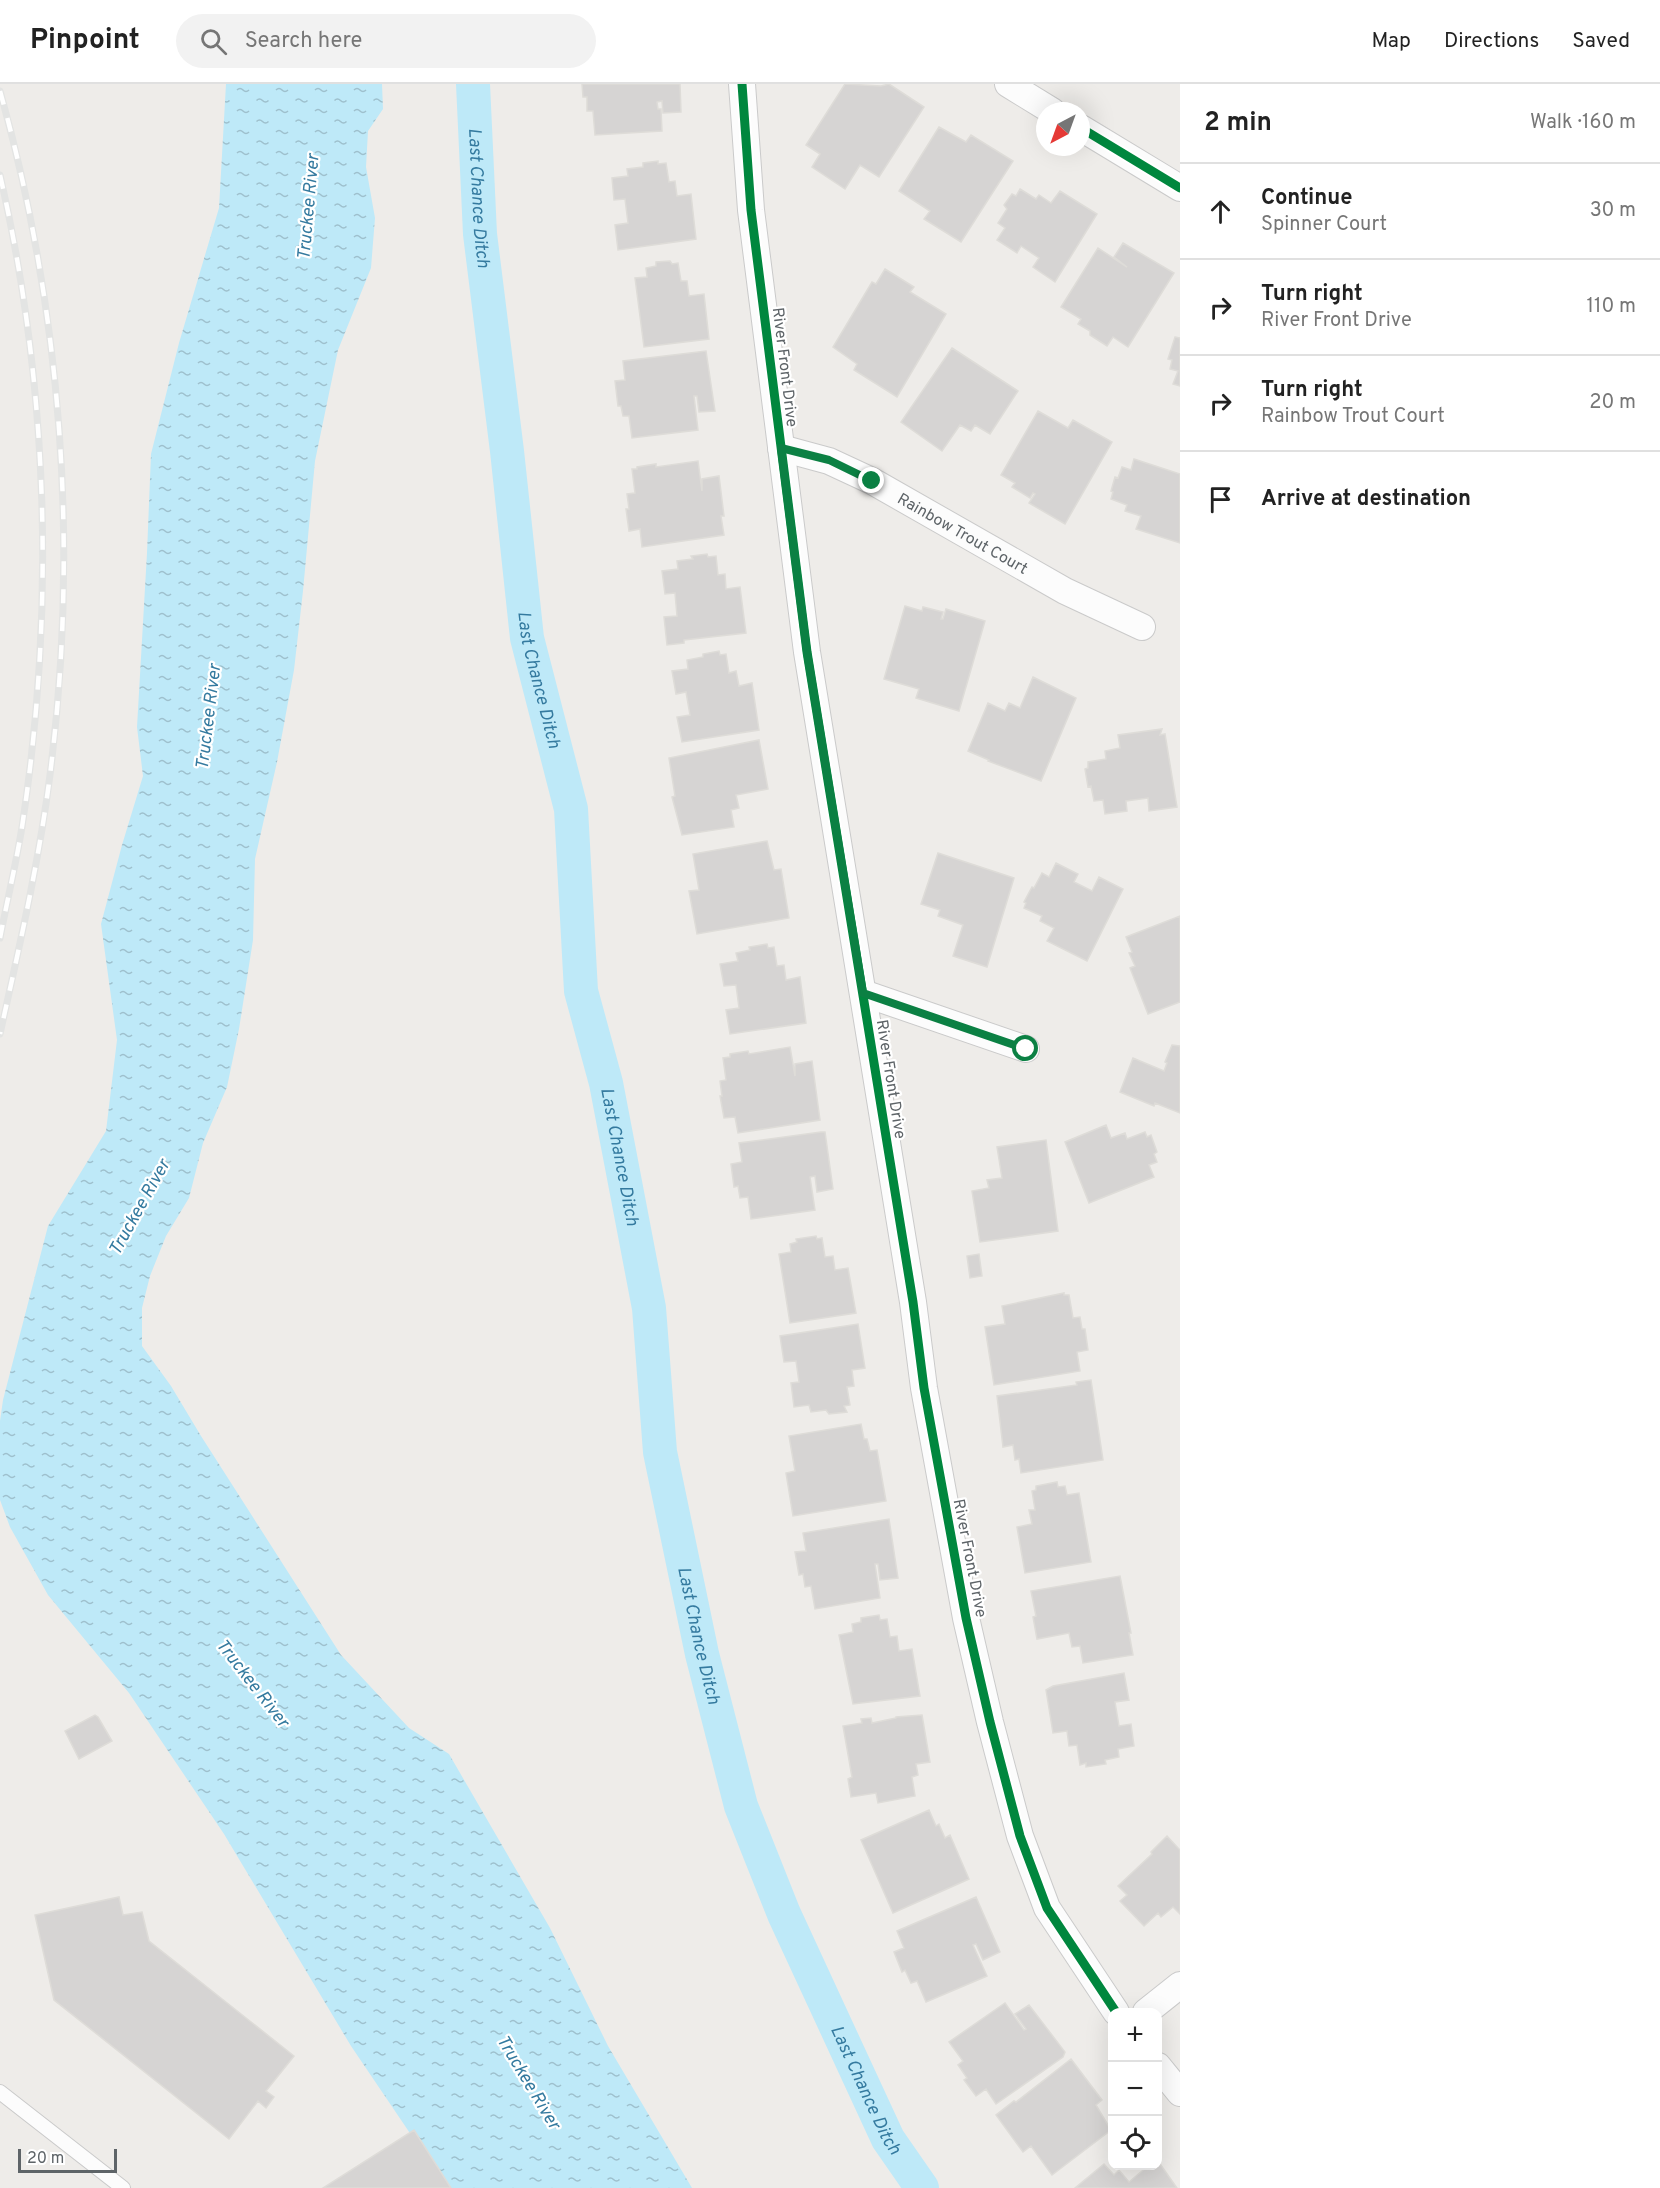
<!DOCTYPE html>
<meta charset="utf-8">
<style>
:root{--surface:#fff;--page:#f2f2f2;--text:#222;--muted:#767676;--line:#e0e0e0}
body{margin:0;font-family:Overpass,sans-serif;background:var(--page);color:var(--text)}
.controls{position:absolute;right:18px;bottom:18px;display:grid;overflow:hidden;border-radius:12px;box-shadow:0 6px 24px #0002}
.controls button{width:54px;height:54px;display:grid;place-items:center;padding:0;border:0;border-bottom:2px solid var(--line);background:var(--surface);color:var(--text);font:30px sans-serif}
.compass{position:absolute;left:1036px;top:18px;width:54px;height:54px;border-radius:50%;background:var(--surface);box-shadow:0 6px 24px #0002;rotate:221deg}
.scale{position:absolute;left:18px;bottom:15px;width:99px;box-sizing:border-box;padding-left:6px;border:3px solid #5e6468;border-top:0;font-size:16px;line-height:21px;white-space:nowrap;color:#5e6468;-webkit-text-stroke:4px #fff;paint-order:stroke}
.stop{position:absolute;width:18px;height:18px;margin:-14px;border:4px solid #0b8043;border-radius:50%;background:#fff}
.stop.end{background:#0b8043;border-color:#fff;box-shadow:0 2px 6px #0008}
.list{margin:0;padding:0;list-style:none}
h2{display:flex;justify-content:space-between;align-items:center;height:78px;margin:0;padding:0 24px;font-size:26px}
h2 small{font-size:20px;font-weight:400;color:var(--muted)}
.list li{display:grid;grid-template-columns:39px 1fr auto;gap:18px;align-items:center;box-sizing:border-box;height:96px;padding:0 24px;border-top:2px solid var(--line)}
.list b{display:block;font-size:22px;white-space:nowrap}
.list p{margin:0;font-size:20px;white-space:nowrap;color:var(--muted)}
.list em{font-size:20px;font-style:normal;color:var(--muted)}
.icon{flex:none;width:33px;height:33px;fill:none;stroke:currentColor;stroke-width:2;stroke-linecap:round;stroke-linejoin:round}
.map{position:relative;flex:none;width:1180px;height:2104px;overflow:hidden}
header{display:flex;align-items:center;gap:36px;box-sizing:border-box;height:84px;padding:0 30px;background:var(--surface);border-bottom:2px solid var(--line)}
header strong{font-size:28px}
nav{display:flex;gap:33px;margin-inline-start:auto;font-size:21px}
.search{width:420px;height:54px;background:var(--page);display:flex;align-items:center;gap:15px;box-sizing:border-box;padding:0 21px;border-radius:33px;color:var(--muted);font-size:22px}
main{display:flex}
aside{flex:1;background:var(--surface)}
.map>svg:first-child{display:block}
</style>
<header>
<strong>Pinpoint</strong>
<div class="search"><svg class="icon" aria-label="search" viewBox="0 0 24 24"><circle cx="10" cy="10" r="6"/><path d="M15 15l6 6"/></svg>Search here</div>
<nav><a>Map</a><a>Directions</a><a>Saved</a></nav>
</header>
<main>
<div class="map">
<svg width="1180" height="2104" viewBox="0 0 1180 2104">
<defs>
<pattern id="water-ripples" width="26" height="14" patternUnits="userSpaceOnUse" patternTransform="scale(1.5)"><rect width="26" height="14" fill="#bee9f8"/><path d="M2 4q2-2 4 0t4 0M15 11q2-2 4 0t4 0" fill="none" stroke="#9ec0cd"/></pattern>
</defs>
<rect width="100%" height="100%" fill="#eeece9"/>
<path fill="url(#water-ripples)" d="M 226,0 L 382,0 L 383,25 L 368,47 L 366,83 L 375,134 L 371,184 L 338,266 L 315,377 L 303,507 L 294,586 L 277,678 L 255,775 L 253,856 L 239,945 L 227,1003 L 203,1059 L 189,1114 L 166,1152 L 150,1192 L 142,1224 L 142,1262 L 171,1302 L 201,1352 L 341,1571 L 409,1644 L 449,1670 L 550,1844 L 608,1962 L 692,2104 L 447,2104 L 351,1962 L 224,1750 L 129,1609 L 48,1511 L 10,1443 L 0,1416 L 0,1337 L 3,1316 L 48,1142 L 106,1047 L 117,956 L 101,840 L 122,761 L 143,692 L 137,643 L 147,469 L 151,370 L 179,259 L 219,124 Z"/>
<g fill="none" stroke-linecap="round" stroke-linejoin="round">
<path stroke="#bee9f8" stroke-width="34" id="s1" d="M 473,0 L 480,150 L 507,367 L 527,554 L 571,725 L 581,907 L 606,999 L 649,1224 L 660,1368 L 702,1570 L 741,1722 L 784,1830 L 888,2055 L 922,2104"/>
</g>
<path fill="#d6d4d3" stroke="#dedcd8" stroke-width="1.5" d="M 582,0 L 680,0 L 681,28 L 663,29 L 662,17 L 657,18 L 658,25 L 661,25 L 662,47 L 595,51 L 593,27 L 587,27 L 587,13 L 583,13 Z
M 845,0 L 881,2 L 889,0 L 924,23 L 879,93 L 860,81 L 845,105 L 812,83 L 820,70 L 806,61 Z
M 939,43 L 966,58 L 971,51 L 1013,77 L 961,158 L 924,135 L 930,127 L 899,107 Z
M 658,77 L 658,80 L 666,79 L 669,98 L 675,97 L 677,112 L 691,110 L 696,155 L 618,166 L 615,141 L 628,139 L 625,115 L 614,116 L 612,94 L 628,92 L 627,85 L 643,83 L 643,79 Z
M 1020,105 L 1036,115 L 1039,111 L 1051,119 L 1060,107 L 1097,130 L 1055,198 L 1033,183 L 1039,174 L 1021,162 L 1017,169 L 997,156 L 1005,144 L 998,139 L 1007,125 L 1004,121 L 1012,110 L 1016,112 Z
M 1123,159 L 1174,189 L 1128,263 L 1113,253 L 1107,262 L 1090,251 L 1090,247 L 1078,240 L 1081,235 L 1061,223 L 1098,164 L 1127,183 L 1114,173 Z
M 670,177 L 672,180 L 678,179 L 681,197 L 687,197 L 689,212 L 704,210 L 709,255 L 644,263 L 635,194 L 647,193 L 646,184 L 656,182 L 656,178 Z
M 885,185 L 914,203 L 910,208 L 946,230 L 897,313 L 854,286 L 857,280 L 833,263 L 872,198 L 876,200 Z
M 1175,253 L 1180,254 L 1180,302 L 1173,300 L 1178,287 L 1170,285 L 1172,276 L 1168,275 Z
M 952,264 L 1018,307 L 990,350 L 975,341 L 971,347 L 960,341 L 942,367 L 901,338 Z
M 706,267 L 715,327 L 699,328 L 697,312 L 694,312 L 698,346 L 632,354 L 629,332 L 623,332 L 621,322 L 618,322 L 615,297 L 625,296 L 623,277 Z
M 1038,327 L 1068,344 L 1073,336 L 1112,358 L 1065,440 L 1029,419 L 1035,410 L 1033,409 L 1030,414 L 1012,403 L 1015,399 L 1001,391 Z
M 1134,375 L 1180,390 L 1180,459 L 1136,445 L 1141,432 L 1125,427 L 1127,421 L 1111,415 L 1113,408 L 1111,407 L 1115,393 L 1118,394 L 1122,383 L 1131,386 Z
M 698,377 L 702,407 L 702,395 L 719,392 L 724,432 L 721,432 L 724,451 L 642,463 L 640,445 L 629,447 L 626,425 L 629,425 L 627,410 L 635,409 L 632,385 L 637,385 L 637,383 L 656,380 L 656,383 Z
M 707,470 L 708,473 L 716,472 L 718,491 L 725,490 L 726,505 L 740,503 L 746,549 L 684,556 L 684,559 L 667,561 L 664,533 L 677,532 L 675,509 L 665,510 L 662,487 L 678,485 L 677,477 L 693,475 L 691,472 Z
M 905,522 L 922,527 L 923,523 L 943,528 L 941,535 L 943,535 L 946,525 L 985,537 L 959,627 L 916,614 L 919,605 L 884,595 Z
M 719,567 L 720,571 L 726,570 L 729,589 L 736,587 L 739,602 L 752,599 L 759,646 L 682,658 L 677,633 L 690,631 L 686,608 L 676,610 L 672,587 L 688,585 L 687,576 L 703,573 L 703,570 Z
M 1033,593 L 1076,614 L 1041,697 L 988,677 L 989,676 L 968,667 L 988,619 L 1005,627 L 1009,619 L 1020,624 Z
M 1162,645 L 1160,651 L 1165,650 L 1177,723 L 1149,727 L 1148,714 L 1126,717 L 1127,727 L 1105,730 L 1103,716 L 1094,717 L 1091,702 L 1088,703 L 1085,685 L 1088,684 L 1088,678 L 1106,675 L 1105,667 L 1120,664 L 1118,651 Z
M 759,656 L 768,705 L 736,711 L 739,724 L 731,726 L 734,743 L 682,751 L 672,713 L 675,712 L 669,674 Z
M 767,757 L 774,786 L 781,785 L 789,834 L 697,850 L 689,807 L 699,806 L 693,770 Z
M 938,769 L 1014,794 L 987,883 L 953,872 L 963,841 L 938,832 L 940,826 L 921,820 Z
M 1056,779 L 1078,790 L 1074,798 L 1092,807 L 1099,793 L 1123,805 L 1087,877 L 1047,857 L 1054,844 L 1040,837 L 1042,832 L 1024,824 L 1026,819 L 1024,818 L 1032,803 L 1034,804 L 1042,789 L 1049,793 Z
M 1180,832 L 1180,918 L 1148,930 L 1130,884 L 1135,882 L 1129,869 L 1132,868 L 1126,853 Z
M 767,860 L 768,864 L 774,863 L 777,882 L 784,881 L 786,896 L 800,893 L 806,939 L 730,950 L 726,926 L 739,924 L 736,901 L 724,902 L 720,880 L 738,877 L 736,869 L 750,866 L 749,863 Z
M 1172,961 L 1180,962 L 1180,1029 L 1155,1019 L 1154,1022 L 1120,1008 L 1133,974 L 1164,987 L 1167,979 L 1165,978 Z
M 790,963 L 795,992 L 795,980 L 812,977 L 820,1036 L 738,1049 L 735,1033 L 724,1034 L 720,1012 L 722,1012 L 720,997 L 726,996 L 723,974 L 730,973 L 730,970 L 748,967 L 749,970 Z
M 1106,1041 L 1111,1054 L 1125,1049 L 1127,1055 L 1145,1048 L 1147,1053 L 1151,1051 L 1157,1068 L 1154,1070 L 1157,1078 L 1149,1081 L 1154,1093 L 1089,1119 L 1065,1058 Z
M 821,1048 L 825,1048 L 833,1105 L 817,1108 L 815,1092 L 810,1093 L 815,1126 L 751,1135 L 748,1113 L 740,1114 L 738,1102 L 734,1103 L 731,1080 L 742,1078 L 739,1059 Z
M 1046,1056 L 1058,1147 L 980,1158 L 972,1107 L 989,1104 L 987,1096 L 1002,1094 L 997,1063 Z
M 816,1152 L 817,1155 L 822,1154 L 825,1173 L 833,1172 L 835,1186 L 848,1184 L 856,1229 L 790,1239 L 779,1170 L 791,1168 L 790,1160 L 797,1158 L 796,1155 Z
M 979,1170 L 982,1192 L 970,1194 L 967,1172 Z
M 1064,1209 L 1064,1211 L 1069,1211 L 1073,1234 L 1080,1233 L 1082,1245 L 1085,1245 L 1088,1266 L 1077,1268 L 1080,1287 L 994,1301 L 985,1243 L 1005,1240 L 1002,1222 Z
M 858,1240 L 865,1284 L 852,1286 L 854,1302 L 847,1303 L 850,1321 L 844,1322 L 847,1328 L 829,1330 L 826,1326 L 811,1328 L 809,1321 L 794,1323 L 791,1299 L 799,1298 L 796,1277 L 784,1278 L 780,1252 Z
M 1091,1296 L 1103,1376 L 1021,1389 L 1019,1375 L 1015,1376 L 1013,1361 L 1003,1363 L 997,1312 L 1077,1301 L 1076,1298 Z
M 861,1340 L 864,1355 L 867,1355 L 870,1367 L 877,1366 L 886,1417 L 793,1432 L 786,1389 L 795,1387 L 789,1352 Z
M 1057,1398 L 1058,1403 L 1065,1402 L 1067,1411 L 1079,1409 L 1091,1478 L 1025,1489 L 1017,1443 L 1032,1440 L 1029,1426 L 1035,1426 L 1032,1407 L 1036,1406 L 1036,1402 Z
M 889,1435 L 898,1494 L 880,1496 L 878,1480 L 875,1480 L 880,1514 L 815,1525 L 811,1502 L 805,1503 L 803,1490 L 799,1491 L 795,1468 L 806,1467 L 803,1449 Z
M 1120,1492 L 1131,1549 L 1129,1549 L 1133,1571 L 1083,1579 L 1080,1562 L 1072,1563 L 1069,1549 L 1037,1555 L 1033,1533 L 1036,1532 L 1031,1507 Z
M 879,1531 L 880,1536 L 887,1535 L 890,1553 L 897,1552 L 899,1567 L 912,1565 L 920,1612 L 853,1620 L 839,1551 L 853,1548 L 852,1540 L 861,1538 L 861,1534 Z
M 1124,1589 L 1129,1616 L 1115,1618 L 1119,1642 L 1131,1640 L 1134,1662 L 1118,1665 L 1119,1673 L 1105,1676 L 1106,1680 L 1086,1683 L 1086,1679 L 1080,1681 L 1077,1661 L 1069,1662 L 1067,1647 L 1053,1649 L 1046,1606 L 1053,1602 Z
M 95,1631 L 98,1633 L 112,1657 L 79,1675 L 65,1647 Z
M 922,1631 L 930,1678 L 916,1680 L 918,1691 L 912,1693 L 915,1712 L 878,1719 L 876,1709 L 851,1713 L 848,1695 L 852,1693 L 843,1642 L 862,1639 L 861,1635 L 871,1634 L 872,1639 L 896,1634 L 896,1633 Z
M 929,1726 L 936,1742 L 939,1740 L 945,1754 L 950,1751 L 969,1795 L 893,1829 L 861,1756 Z
M 1167,1752 L 1180,1766 L 1180,1830 L 1173,1823 L 1161,1833 L 1158,1829 L 1144,1842 L 1120,1817 L 1127,1811 L 1118,1802 L 1152,1770 L 1151,1768 Z
M 119,1813 L 123,1831 L 142,1828 L 149,1857 L 294,1972 L 266,2007 L 274,2013 L 266,2024 L 258,2017 L 229,2055 L 54,1916 L 35,1831 Z
M 976,1813 L 1000,1868 L 983,1876 L 976,1860 L 973,1861 L 987,1892 L 926,1918 L 917,1897 L 911,1899 L 905,1886 L 902,1888 L 894,1868 L 904,1864 L 897,1847 Z
M 1005,1919 L 1024,1946 L 1026,1945 L 1015,1930 L 1029,1921 L 1065,1968 L 1063,1973 L 996,2020 L 986,2005 L 976,2012 L 964,1996 L 967,1994 L 958,1981 L 963,1977 L 949,1958 Z
M 1071,1975 L 1102,2016 L 1096,2021 L 1111,2046 L 1052,2091 L 1031,2062 L 1023,2068 L 996,2031 L 1014,2017 L 1016,2018 Z
M 414,2046 L 451,2104 L 323,2104 Z
M 1158,2077 L 1177,2104 L 1075,2104 L 1104,2080 L 1114,2091 L 1119,2086 L 1129,2098 L 1148,2082 L 1158,2082 Z"/>
<g fill="none" stroke-linecap="round" stroke-linejoin="round">
<defs>
<path id="lane" d="M 0,2008 L 123,2104"/>
<g id="street">
<path d="M 742,0 L 751,126 L 807,568 L 913,1218 L 924,1304 L 966,1534 L 990,1638 L 1020,1752 L 1047,1824 L 1116,1928"/>
<path d="M 1008,0 L 1052,27"/>
<path d="M 1081,44 L 1180,104"/>
<path id="s2" d="M 781,364 L 829,377 L 872,397 L 1065,507 L 1142,543"/>
<path d="M 863,909 L 1026,965"/>
<path d="M 1146,1928 L 1180,1901"/>
<path d="M 1158,1982 L 1180,2009"/>
</g>
</defs>
<use href="#lane" stroke="#cacaca" stroke-width="16"/>
<use href="#street" stroke="#cacaca" stroke-width="28"/>
<use href="#lane" stroke="#fcfcfc" stroke-width="14"/>
<use href="#street" stroke="#fcfcfc" stroke-width="26"/>
<defs>
<path id="rail" d="M 0,7 C 62,229 79,462 50,691 C 39,778 19,864 0,950
M 0,91 C 49,304 55,527 22,743 C 16,780 7,817 0,854"/>
</defs>
<use href="#rail" stroke="#e3e4e3" stroke-width="7"/>
<use href="#rail" stroke="#fff" stroke-width="4.5" stroke-dasharray="14" stroke-linecap="butt"/>
<defs>
<path id="cycleway" d="M 742,0 L 751,126 L 807,568 L 913,1218 L 924,1304 L 966,1534 L 990,1638 L 1020,1752 L 1047,1824 L 1116,1928
M 1081,44 L 1180,104"/>
</defs>
<use href="#cycleway" stroke="#fff" stroke-width="13"/>
<use href="#cycleway" stroke="#00873e" stroke-width="9"/>
</g>
<g fill="none" stroke-linecap="round" stroke-linejoin="round">
<path stroke="#0b8043" stroke-width="8" d="M 872,397 L 829,376 L 781,364 L 807,568 L 863,909 L 1026,965"/>
</g>
<g text-anchor="middle" stroke-width="4.5" stroke-linejoin="round" paint-order="stroke">
<g font-size="16" fill="#5e6468" stroke="#fff">
<text transform="translate(786 283) rotate(83)" y="6">River Front Drive</text>
<text dy="6" stroke="none"><textPath href="#s2" startOffset="202">Rainbow Trout Court</textPath></text>
<text transform="translate(892 995) rotate(81)" y="6">River Front Drive</text>
<text transform="translate(971 1474) rotate(79)" y="6">River Front Drive</text>
</g>
<g font-size="18" font-style="italic" fill="#347a9f" stroke="#fff">
<text dy="6" stroke="none"><textPath href="#s1" startOffset="114">Last Chance Ditch</textPath></text>
<text transform="translate(308 123) rotate(-85)" y="6">Truckee River</text>
<text dy="6" stroke="none"><textPath href="#s1" startOffset="600">Last Chance Ditch</textPath></text>
<text transform="translate(208 633) rotate(-83)" y="6">Truckee River</text>
<text dy="6" stroke="none"><textPath href="#s1" startOffset="1086">Last Chance Ditch</textPath></text>
<text transform="translate(139 1123) rotate(-61)" y="6">Truckee River</text>
<text dy="6" stroke="none"><textPath href="#s1" startOffset="1572">Last Chance Ditch</textPath></text>
<text transform="translate(253 1599) rotate(52)" y="6">Truckee River</text>
<text transform="translate(529 1998) rotate(59)" y="6">Truckee River</text>
<text dy="6" stroke="none"><textPath href="#s1" startOffset="2058">Last Chance Ditch</textPath></text>
</g>
</g>
</svg>
<div class="controls">
<button>+</button>
<button>−</button>
<button><svg class="icon" aria-label="locate" viewBox="0 0 24 24"><circle cx="12" cy="12" r="6"/><path d="M12 2v4M12 18v4M2 12h4M18 12h4"/></svg></button>
</div>
<svg class="compass" viewBox="-18 -18 36 36"><path d="M0-13l5 13h-10z" fill="#e53935"/><path d="M0 13l5-13h-10z" fill="#767676"/></svg>
<div class="scale">20 m</div>
<div class="stop" style="left:1026px;top:965px"></div>
<div class="stop end" style="left:872px;top:397px"></div>
</div>
<aside>
<h2>2 min<small>Walk · 160 m</small></h2>
<ul class="list">
<li><svg class="icon" aria-label="ahead" viewBox="0 0 24 24"><path d="M12 20V5M6 11l6-6 6 6"/></svg><div><b>Continue</b><p>Spinner Court</p></div><em>30 m</em></li>
<li><svg class="icon" aria-label="right" viewBox="0 0 24 24"><path d="M7 20v-9h11M14 6l5 5-5 5"/></svg><div><b>Turn right</b><p>River Front Drive</p></div><em>110 m</em></li>
<li><svg class="icon" aria-label="right" viewBox="0 0 24 24"><path d="M7 20v-9h11M14 6l5 5-5 5"/></svg><div><b>Turn right</b><p>Rainbow Trout Court</p></div><em>20 m</em></li>
<li><svg class="icon" aria-label="arrive" viewBox="0 0 24 24"><path d="M6 21V4h12l-3 4 3 4H6"/></svg><div><b>Arrive at destination</b></div></li>
</ul>
</aside>
</main>
